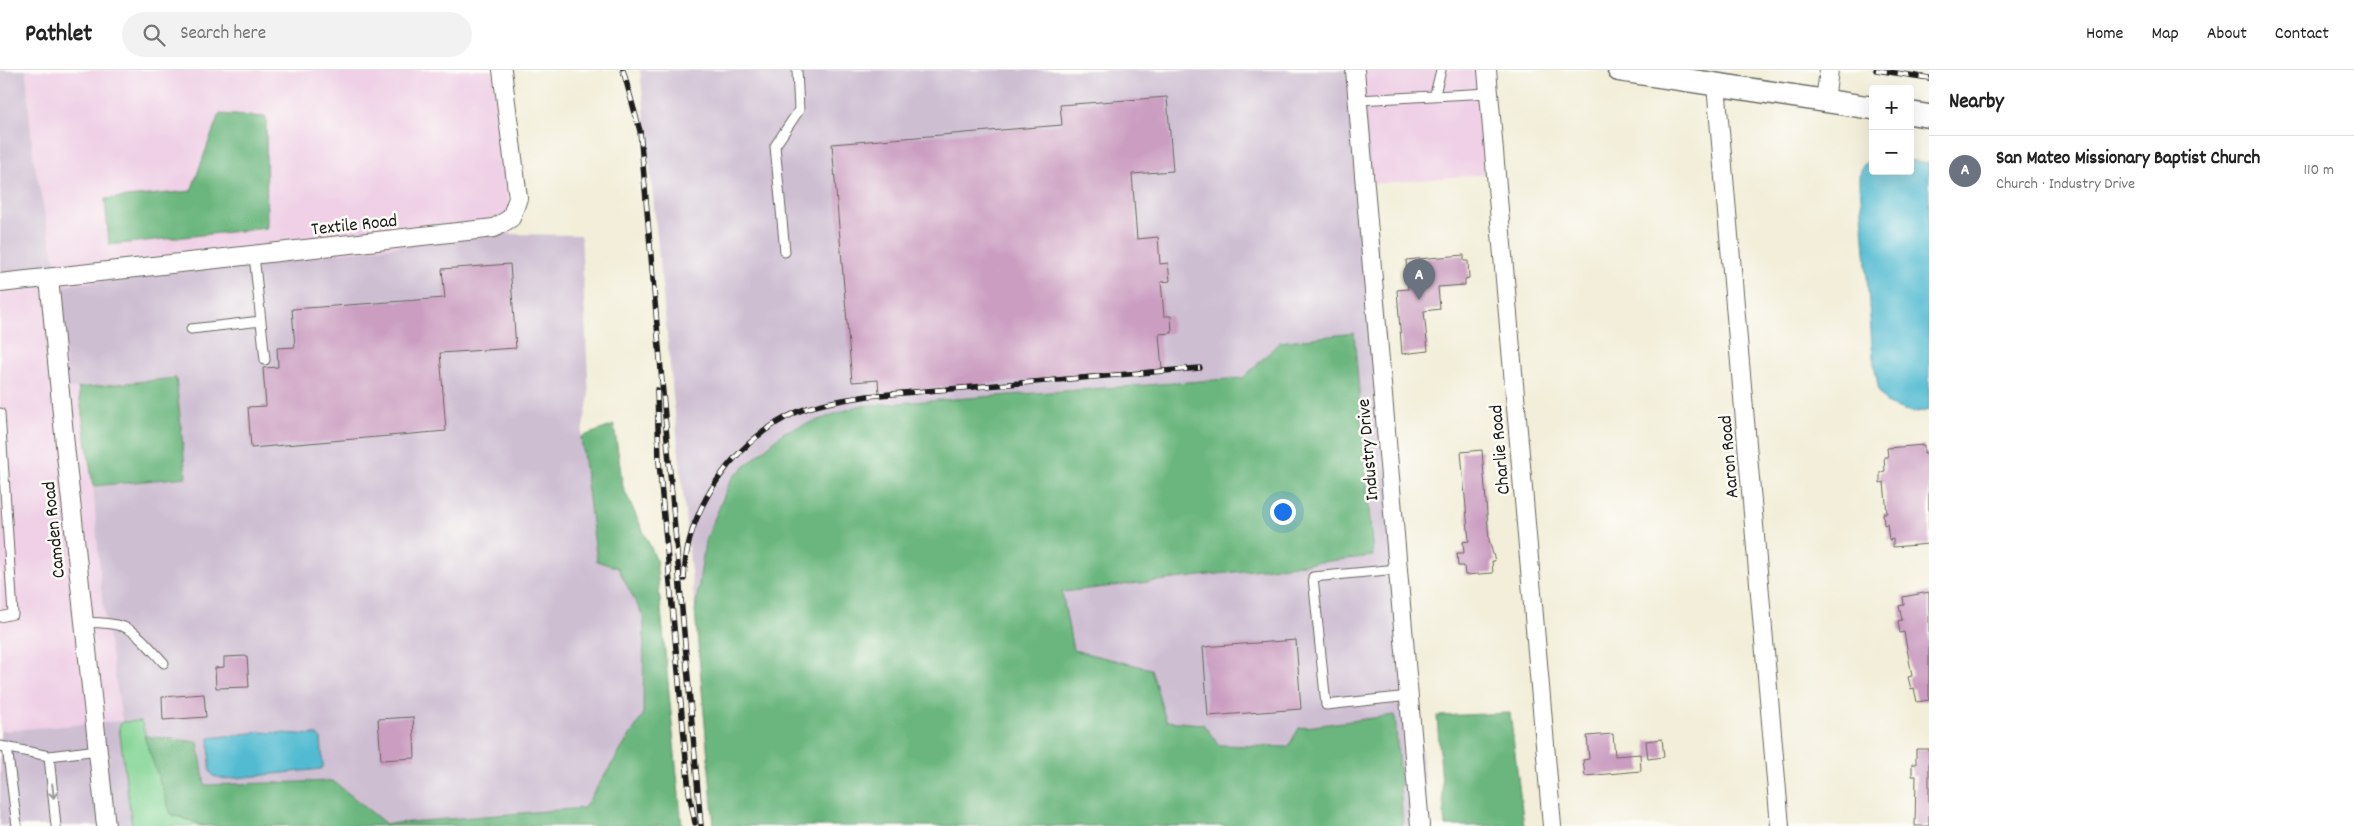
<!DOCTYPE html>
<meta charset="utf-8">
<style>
:root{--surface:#fff;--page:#f2f2f2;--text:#222;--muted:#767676;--line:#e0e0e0;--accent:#d1495b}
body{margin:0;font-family:Dekko,sans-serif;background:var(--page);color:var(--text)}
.controls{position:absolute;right:15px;top:15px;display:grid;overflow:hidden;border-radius:5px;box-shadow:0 5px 20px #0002}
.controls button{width:45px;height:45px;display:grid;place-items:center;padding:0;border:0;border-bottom:1px solid var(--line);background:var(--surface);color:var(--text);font:25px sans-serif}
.you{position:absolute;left:1282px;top:441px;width:18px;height:18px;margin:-12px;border:4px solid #fff;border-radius:50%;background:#1a73e8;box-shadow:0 0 0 8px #1a73e833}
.badge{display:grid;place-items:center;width:32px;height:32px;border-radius:50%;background:var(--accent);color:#fff;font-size:16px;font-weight:700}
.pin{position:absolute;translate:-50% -41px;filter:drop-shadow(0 1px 2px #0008)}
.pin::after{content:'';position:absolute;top:26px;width:18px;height:15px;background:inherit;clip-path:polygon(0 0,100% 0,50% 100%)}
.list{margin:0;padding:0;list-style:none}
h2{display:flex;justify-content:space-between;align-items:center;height:65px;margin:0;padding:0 20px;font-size:21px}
h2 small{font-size:16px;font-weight:400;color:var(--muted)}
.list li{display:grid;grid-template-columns:32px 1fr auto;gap:15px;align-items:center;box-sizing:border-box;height:70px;padding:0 20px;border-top:1px solid var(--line)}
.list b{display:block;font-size:19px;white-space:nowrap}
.list p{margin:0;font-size:16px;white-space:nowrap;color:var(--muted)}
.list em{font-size:16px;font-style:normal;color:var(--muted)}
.icon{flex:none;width:28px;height:28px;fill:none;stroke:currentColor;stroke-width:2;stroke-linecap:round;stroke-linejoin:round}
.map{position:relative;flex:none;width:1929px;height:756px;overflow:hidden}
header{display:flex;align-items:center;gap:30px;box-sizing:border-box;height:70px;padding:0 25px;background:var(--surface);border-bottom:1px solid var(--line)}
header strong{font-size:24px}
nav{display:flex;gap:28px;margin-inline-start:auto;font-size:18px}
.search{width:350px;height:45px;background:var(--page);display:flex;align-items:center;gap:12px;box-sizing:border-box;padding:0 18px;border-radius:28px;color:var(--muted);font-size:19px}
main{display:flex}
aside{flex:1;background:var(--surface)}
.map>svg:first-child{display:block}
</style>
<header>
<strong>Pathlet</strong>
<div class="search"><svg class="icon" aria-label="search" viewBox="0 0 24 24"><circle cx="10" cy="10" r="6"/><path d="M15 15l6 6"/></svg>Search here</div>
<nav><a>Home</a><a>Map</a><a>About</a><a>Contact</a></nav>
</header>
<main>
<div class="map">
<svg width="1929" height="756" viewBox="0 0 1929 756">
<rect width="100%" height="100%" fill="#fdfcf7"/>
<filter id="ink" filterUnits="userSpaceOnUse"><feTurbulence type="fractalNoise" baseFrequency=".02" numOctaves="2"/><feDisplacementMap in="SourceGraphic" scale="10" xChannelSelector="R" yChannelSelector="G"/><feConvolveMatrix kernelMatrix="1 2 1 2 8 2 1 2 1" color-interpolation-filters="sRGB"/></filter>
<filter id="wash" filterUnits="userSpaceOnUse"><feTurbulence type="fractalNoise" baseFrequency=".0096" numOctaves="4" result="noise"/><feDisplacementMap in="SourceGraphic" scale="20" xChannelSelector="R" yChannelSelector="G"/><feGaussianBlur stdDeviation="1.12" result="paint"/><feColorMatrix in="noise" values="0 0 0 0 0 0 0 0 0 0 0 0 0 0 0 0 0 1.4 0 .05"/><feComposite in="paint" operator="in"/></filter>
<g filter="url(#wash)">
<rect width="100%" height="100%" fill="#f2eed9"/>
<path fill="#efd0e6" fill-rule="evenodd" d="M 26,0 L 493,0 L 512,164 L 503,164 L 68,319 L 78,318 L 93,416 L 102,530 L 122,652 L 0,661 L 0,220 L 60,216 L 33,86 ZM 219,44 L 267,158 L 109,175 L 105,129 L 191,121 Z
M 1362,0 L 1481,0 L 1491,104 L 1371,114 Z"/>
<path fill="#cdbed2" d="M 0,0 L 26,0 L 33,86 L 60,216 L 503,164 L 581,165 L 589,326 L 581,367 L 618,498 L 644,548 L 643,645 L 584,738 L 386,755 L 333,711 L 205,715 L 198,672 L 144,666 L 140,651 L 122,652 L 119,657 L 132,756 L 0,756 L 0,661 L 122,651 L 102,530 L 93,416 L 186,407 L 176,308 L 68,319 L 60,216 L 0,220 Z
M 640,0 L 1362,0 L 1428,756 L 1403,756 L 1395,645 L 1288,677 L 1219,675 L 1203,654 L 1166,651 L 1151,599 L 1072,580 L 1062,522 L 1373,486 L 1280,272 L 1243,308 L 858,336 L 705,472 L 695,541 Z"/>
<path fill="#83d495" stroke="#507858" d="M 141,651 L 171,744 L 205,756 L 132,756 L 119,657 L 122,652 Z"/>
<path fill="#6ab67e" stroke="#43694d" d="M 219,44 L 266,47 L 267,158 L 109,175 L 105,129 L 191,121 Z
M 1354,263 L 1373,486 L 1062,522 L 1073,580 L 1151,599 L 1166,651 L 1203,654 L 1219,675 L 1288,677 L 1299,658 L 1395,645 L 1403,756 L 714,756 L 695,541 L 705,472 L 731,409 L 784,362 L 858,336 L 1243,308 L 1280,272 Z
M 176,308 L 186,407 L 93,416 L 78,318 Z
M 614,355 L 623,417 L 656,489 L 682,756 L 205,756 L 171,744 L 144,666 L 198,672 L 205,715 L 333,711 L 386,754 L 584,738 L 643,645 L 644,548 L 618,498 L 597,491 L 581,367 Z
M 1510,643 L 1524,756 L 1445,756 L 1437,646 Z"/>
<path fill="#53bbd1" stroke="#386c76" d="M 1873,89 L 1873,101 L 1910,101 L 1910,90 L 1929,93 L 1929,340 L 1917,343 L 1904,340 L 1887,334 L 1879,321 L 1873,288 L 1860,114 C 1860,102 1860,93 1873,89 Z
M 260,662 L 317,665 L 321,669 L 323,696 L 321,699 L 226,709 L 213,706 L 210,701 L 209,668 Z"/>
<g id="blocks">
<path fill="#cb9dc1" d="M 1167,27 L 1173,101 L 1132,104 L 1137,169 L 1158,167 L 1160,194 L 1168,193 L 1170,211 L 1161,212 L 1164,246 L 1171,246 L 1172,263 L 1159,264 L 1162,299 L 879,323 L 878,310 L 852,312 L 832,74 L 1062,55 L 1060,35 Z
M 1464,185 L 1464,191 L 1468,191 L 1469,208 L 1465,209 L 1465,215 L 1438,217 L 1440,239 L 1424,241 L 1428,281 L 1402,284 L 1397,220 L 1408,219 L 1406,190 Z
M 510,194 L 516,278 L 440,283 L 446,361 L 251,378 L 248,337 L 266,336 L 263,298 L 278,297 L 277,278 L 295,277 L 292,239 L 445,228 L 442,199 Z
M 1924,375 L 1924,384 L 1929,383 L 1929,474 L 1893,477 L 1893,469 L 1889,470 L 1887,454 L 1884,455 L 1883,443 L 1887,443 L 1884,412 L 1880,413 L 1880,402 L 1885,401 L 1884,387 L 1888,387 L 1887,378 Z
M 1482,380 L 1489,470 L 1495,491 L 1492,491 L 1493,503 L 1465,505 L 1464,496 L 1458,496 L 1457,483 L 1464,483 L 1463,472 L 1469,471 L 1461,382 Z
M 1929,522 L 1929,630 L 1917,632 L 1914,618 L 1911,619 L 1908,607 L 1912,606 L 1904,562 L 1900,563 L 1898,551 L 1902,550 L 1899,536 L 1904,535 L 1903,527 Z
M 1296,570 L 1301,639 L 1208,646 L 1203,577 Z
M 247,586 L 249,617 L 216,618 L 215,598 L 224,597 L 224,587 Z
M 204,624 L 206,647 L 163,650 L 162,627 Z
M 413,647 L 415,688 L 381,690 L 378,649 Z
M 1613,664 L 1615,686 L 1640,684 L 1641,701 L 1585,706 L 1583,690 L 1589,689 L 1587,666 Z
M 1662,669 L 1664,687 L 1648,689 L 1646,671 Z
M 1916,679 L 1929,679 L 1929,756 L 1915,756 L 1916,706 L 1912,706 L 1912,694 L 1916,694 Z"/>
</g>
</g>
<g filter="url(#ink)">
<use href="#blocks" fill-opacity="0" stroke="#67665e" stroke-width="1"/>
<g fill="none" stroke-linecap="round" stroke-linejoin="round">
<defs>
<path id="service" d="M 1435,24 L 1441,0
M 1358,30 L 1489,23
M 785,182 L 775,76 L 799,40 L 797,0
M 254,185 L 265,290
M 191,259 L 261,251
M 0,343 L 13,544 L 0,547
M 1398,499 L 1313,507 L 1326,635 L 1409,626
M 83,552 C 133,554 131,557 164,593
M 0,676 L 49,686 L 98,680
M 7,677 L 17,756
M 49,686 L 56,756"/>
<path id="minor" d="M 1355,0 L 1420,756
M 1487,0 L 1552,756
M 1716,15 L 1780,756
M 1825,31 L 1829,0
M 49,208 L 66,385 L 106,756
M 0,213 L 494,158 L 511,148 L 518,128 L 502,0"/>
<path id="tertiary" d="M 1619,0 L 1873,38
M 1910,43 L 1929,46"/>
</defs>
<use href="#service" stroke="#67665e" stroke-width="11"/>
<use href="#minor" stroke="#67665e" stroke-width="20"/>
<use href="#tertiary" stroke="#67665e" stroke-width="25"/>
<use href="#service" stroke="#fff" stroke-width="9"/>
<use href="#minor" stroke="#fff" stroke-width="18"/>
<use href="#tertiary" stroke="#fff" stroke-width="22"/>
<defs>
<path id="rail" d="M 623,0 L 640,61 L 701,756
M 1876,0 L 1929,8
M 657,320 L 659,392 L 689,722 L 695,753
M 684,509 C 686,439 733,371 797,342 C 819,333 844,330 868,326 L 1200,298"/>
</defs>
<use href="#rail" stroke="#1c1c1c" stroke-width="5.5"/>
<use href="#rail" stroke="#fdfcf7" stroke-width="4" stroke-dasharray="11" stroke-linecap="butt"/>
</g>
<defs><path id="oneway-shaft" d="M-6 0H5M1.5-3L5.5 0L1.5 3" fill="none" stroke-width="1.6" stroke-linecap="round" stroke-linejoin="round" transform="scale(1.25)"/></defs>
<use stroke="#999" href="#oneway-shaft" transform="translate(53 721) rotate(84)"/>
</g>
<g text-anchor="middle" stroke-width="5" stroke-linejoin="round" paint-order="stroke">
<g font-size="19" fill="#1c1c1c" stroke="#fdfcf7">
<text transform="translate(354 153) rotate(-6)" y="7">Textile Road</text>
<text transform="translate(1366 380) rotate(-95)" y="7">Industry Drive</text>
<text transform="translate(1498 380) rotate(-95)" y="7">Charlie Road</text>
<text transform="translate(1727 387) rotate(-95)" y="7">Aaron Road</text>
<text transform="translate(52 460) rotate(-96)" y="7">Camden Road</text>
</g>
</g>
</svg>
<div class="controls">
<button>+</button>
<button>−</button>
</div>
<div class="you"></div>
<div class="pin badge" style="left:1419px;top:230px;background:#6b7280">A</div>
</div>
<aside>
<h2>Nearby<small></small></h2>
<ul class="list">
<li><span class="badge" style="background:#6b7280">A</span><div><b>San Mateo Missionary Baptist Church</b><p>Church · Industry Drive</p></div><em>110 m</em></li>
</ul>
</aside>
</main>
